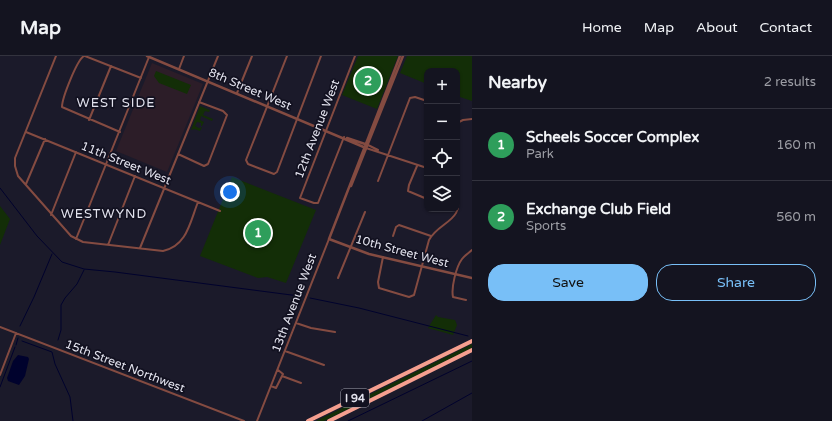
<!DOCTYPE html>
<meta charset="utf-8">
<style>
:root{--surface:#141420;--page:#1d1d29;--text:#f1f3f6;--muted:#9d9ea5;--line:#33333e;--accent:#78bff7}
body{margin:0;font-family:"Varela Round",sans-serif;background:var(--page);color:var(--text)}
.controls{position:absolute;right:12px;top:12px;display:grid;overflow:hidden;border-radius:8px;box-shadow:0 1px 3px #0004}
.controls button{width:36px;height:36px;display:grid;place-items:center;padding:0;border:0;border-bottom:1px solid var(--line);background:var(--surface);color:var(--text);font:20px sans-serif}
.you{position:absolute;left:230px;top:136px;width:14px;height:14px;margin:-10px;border:3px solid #fff;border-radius:50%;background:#1a73e8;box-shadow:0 0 0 6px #1a73e833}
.badge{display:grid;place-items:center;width:26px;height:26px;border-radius:50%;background:var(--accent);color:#fff;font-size:13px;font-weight:700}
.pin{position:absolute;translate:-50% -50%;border:2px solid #fff;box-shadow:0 1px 4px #0006}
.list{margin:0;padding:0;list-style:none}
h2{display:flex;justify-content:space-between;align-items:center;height:52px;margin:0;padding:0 16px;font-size:17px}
h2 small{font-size:13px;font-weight:400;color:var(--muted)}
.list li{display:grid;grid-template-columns:26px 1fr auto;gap:12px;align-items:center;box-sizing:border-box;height:72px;padding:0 16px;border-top:1px solid var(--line)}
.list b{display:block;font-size:15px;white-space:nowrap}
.list p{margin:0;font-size:13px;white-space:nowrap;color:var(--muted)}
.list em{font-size:13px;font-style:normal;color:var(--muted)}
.actions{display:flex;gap:8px;padding:12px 16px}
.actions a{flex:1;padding:9px 0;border:1px solid var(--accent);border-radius:16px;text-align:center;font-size:14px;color:var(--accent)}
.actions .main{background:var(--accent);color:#111}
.icon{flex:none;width:22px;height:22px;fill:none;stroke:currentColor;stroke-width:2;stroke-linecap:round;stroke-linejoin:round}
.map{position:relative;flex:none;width:472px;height:365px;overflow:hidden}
header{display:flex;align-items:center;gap:24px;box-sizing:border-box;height:56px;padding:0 20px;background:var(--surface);border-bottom:1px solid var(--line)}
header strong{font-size:19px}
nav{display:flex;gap:22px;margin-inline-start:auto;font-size:14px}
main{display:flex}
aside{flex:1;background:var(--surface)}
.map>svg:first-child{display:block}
</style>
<header>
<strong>Map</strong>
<nav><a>Home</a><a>Map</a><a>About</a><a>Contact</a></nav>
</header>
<main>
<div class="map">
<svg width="472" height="365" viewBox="0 0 472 365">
<rect width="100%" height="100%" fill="#1b1a2a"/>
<path fill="#2c1d28" d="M 152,7 L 203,28 L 167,116 L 116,95 Z"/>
<path fill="#132e07" d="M 358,0 L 398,0 L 377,53 L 342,39 Z
M 407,0 L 472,0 L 472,45 L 457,40 L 457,15 L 427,15 L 427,28 L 400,17 Z
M 156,15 L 191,29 L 187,38 L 159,27 L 154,20 Z
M 200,50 L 210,54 L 209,56 L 205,55 L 203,59 L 213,63 L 212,65 L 201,60 L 200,64 L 204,66 L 202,70 L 201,70 L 201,67 L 197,66 L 195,70 L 199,72 L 202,71 L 200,75 L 194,73 L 191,74 Z
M 232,121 L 316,154 L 286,227 L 267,221 L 258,222 L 200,200 Z
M 0,150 L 10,163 L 0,189 Z
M 436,259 L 438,261 L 455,264 L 457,269 L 453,279 L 428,272 Z
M 472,288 L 472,292 L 324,365 L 316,365 Z"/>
<path fill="#00022d" d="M 18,299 L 28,301 L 29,303 L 25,320 L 19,329 L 8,325 L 7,322 L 13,305 Z"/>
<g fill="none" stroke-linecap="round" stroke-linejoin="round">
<path stroke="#00022d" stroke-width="1" d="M 0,132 L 37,180 L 62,206 L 84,213 L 115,216 L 299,240
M 310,242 L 359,252 L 468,280
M 20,270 L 34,241 L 52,198
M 58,284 L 61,274 L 61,249 L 65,242 L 77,228 L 84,214
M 22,285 L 52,296 L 55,308 L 70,341 L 73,365
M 16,289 L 18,282
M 0,331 L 15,291
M 348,365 L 472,305
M 422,365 L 472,337"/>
<path stroke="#844b41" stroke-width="2" d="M 56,0 L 15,102 L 15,110 L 18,120 L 71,180 L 83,186 L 163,195 C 187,190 190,166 198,146
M 84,0 C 77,4 62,42 62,51 L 120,76
M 85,0 L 141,22
M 287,0 L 246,104 L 248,108 L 274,118 L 277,116 L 321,0
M 179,13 L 184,0
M 237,37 L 252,0
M 89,64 L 111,10
M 457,67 L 463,64 L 472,63
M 26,76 L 220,155
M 344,81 L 318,147 L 314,147 L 300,142 L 355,0
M 368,89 L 378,94
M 366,92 L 427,112
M 178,98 L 204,110 L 208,108 L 210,103 L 227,59 L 223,55 L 199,46
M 417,110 L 409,129 L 408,135 L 427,143
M 378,125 L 410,42 L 415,41 L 427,45
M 26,128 L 45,83
M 51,159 L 76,96
M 393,180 L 396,171 L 399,169 L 431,180
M 76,183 L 149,1
M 108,189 L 135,120
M 140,192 L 218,0
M 383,201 L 378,226 L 379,232 L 409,241 L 414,239 L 429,184 C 439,165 465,166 457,137
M 338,222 L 365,156
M 466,244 L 453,241 C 451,232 456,211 462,203 C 465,199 469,197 472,194
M 296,267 L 311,272 L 335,276
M 0,271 L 244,365
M 285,295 L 324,309
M 0,319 L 16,277
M 282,320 L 301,327
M 271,330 L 276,332 L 283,318 L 278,314
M 257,365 L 329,183"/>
<path stroke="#844b41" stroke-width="2.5" d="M 147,0 L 366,92
M 400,0 L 329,183 L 369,198 L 472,222
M 347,82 L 365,88
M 351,130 L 403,0"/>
<path stroke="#f59f8f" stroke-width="4" d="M 308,365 L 472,285
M 329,365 L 472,294"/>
</g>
<g text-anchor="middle" stroke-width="3.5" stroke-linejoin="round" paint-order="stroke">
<rect fill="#121120" stroke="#a4a4b0" stroke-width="1" x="341" y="333" width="28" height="18" rx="3"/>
<g font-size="11" font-weight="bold" fill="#e3e3ee">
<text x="355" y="346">I 94</text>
</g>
<g font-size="12" fill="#e3e3ee" stroke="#121120">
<text transform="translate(250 33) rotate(23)" y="4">8th Street West</text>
<text transform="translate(317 73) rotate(-69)" y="4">12th Avenue West</text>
<text transform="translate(126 107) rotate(22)" y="4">11th Street West</text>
<text transform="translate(402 195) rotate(15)" y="4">10th Street West</text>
<text transform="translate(294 247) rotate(-69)" y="4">13th Avenue West</text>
<text transform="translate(125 310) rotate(21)" y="4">15th Street Northwest</text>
</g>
<g font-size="13" letter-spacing="1" fill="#e3e3ee" stroke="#121120">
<text x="116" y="51">WEST SIDE</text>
<text x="104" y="162">WESTWYND</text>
</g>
</g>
</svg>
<div class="controls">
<button>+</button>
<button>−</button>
<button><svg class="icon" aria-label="locate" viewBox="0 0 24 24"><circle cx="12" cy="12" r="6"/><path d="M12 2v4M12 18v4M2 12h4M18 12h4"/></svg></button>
<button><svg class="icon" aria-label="layers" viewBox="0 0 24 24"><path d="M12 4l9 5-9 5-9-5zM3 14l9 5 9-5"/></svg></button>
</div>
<div class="you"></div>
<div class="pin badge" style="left:258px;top:177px;background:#2e9e5b">1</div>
<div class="pin badge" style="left:368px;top:25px;background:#2e9e5b">2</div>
</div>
<aside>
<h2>Nearby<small>2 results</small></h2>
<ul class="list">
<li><span class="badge" style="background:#2e9e5b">1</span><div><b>Scheels Soccer Complex</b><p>Park</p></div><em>160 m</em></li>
<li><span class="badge" style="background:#2e9e5b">2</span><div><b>Exchange Club Field</b><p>Sports</p></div><em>560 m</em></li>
</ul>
<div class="actions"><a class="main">Save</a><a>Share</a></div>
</aside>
</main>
